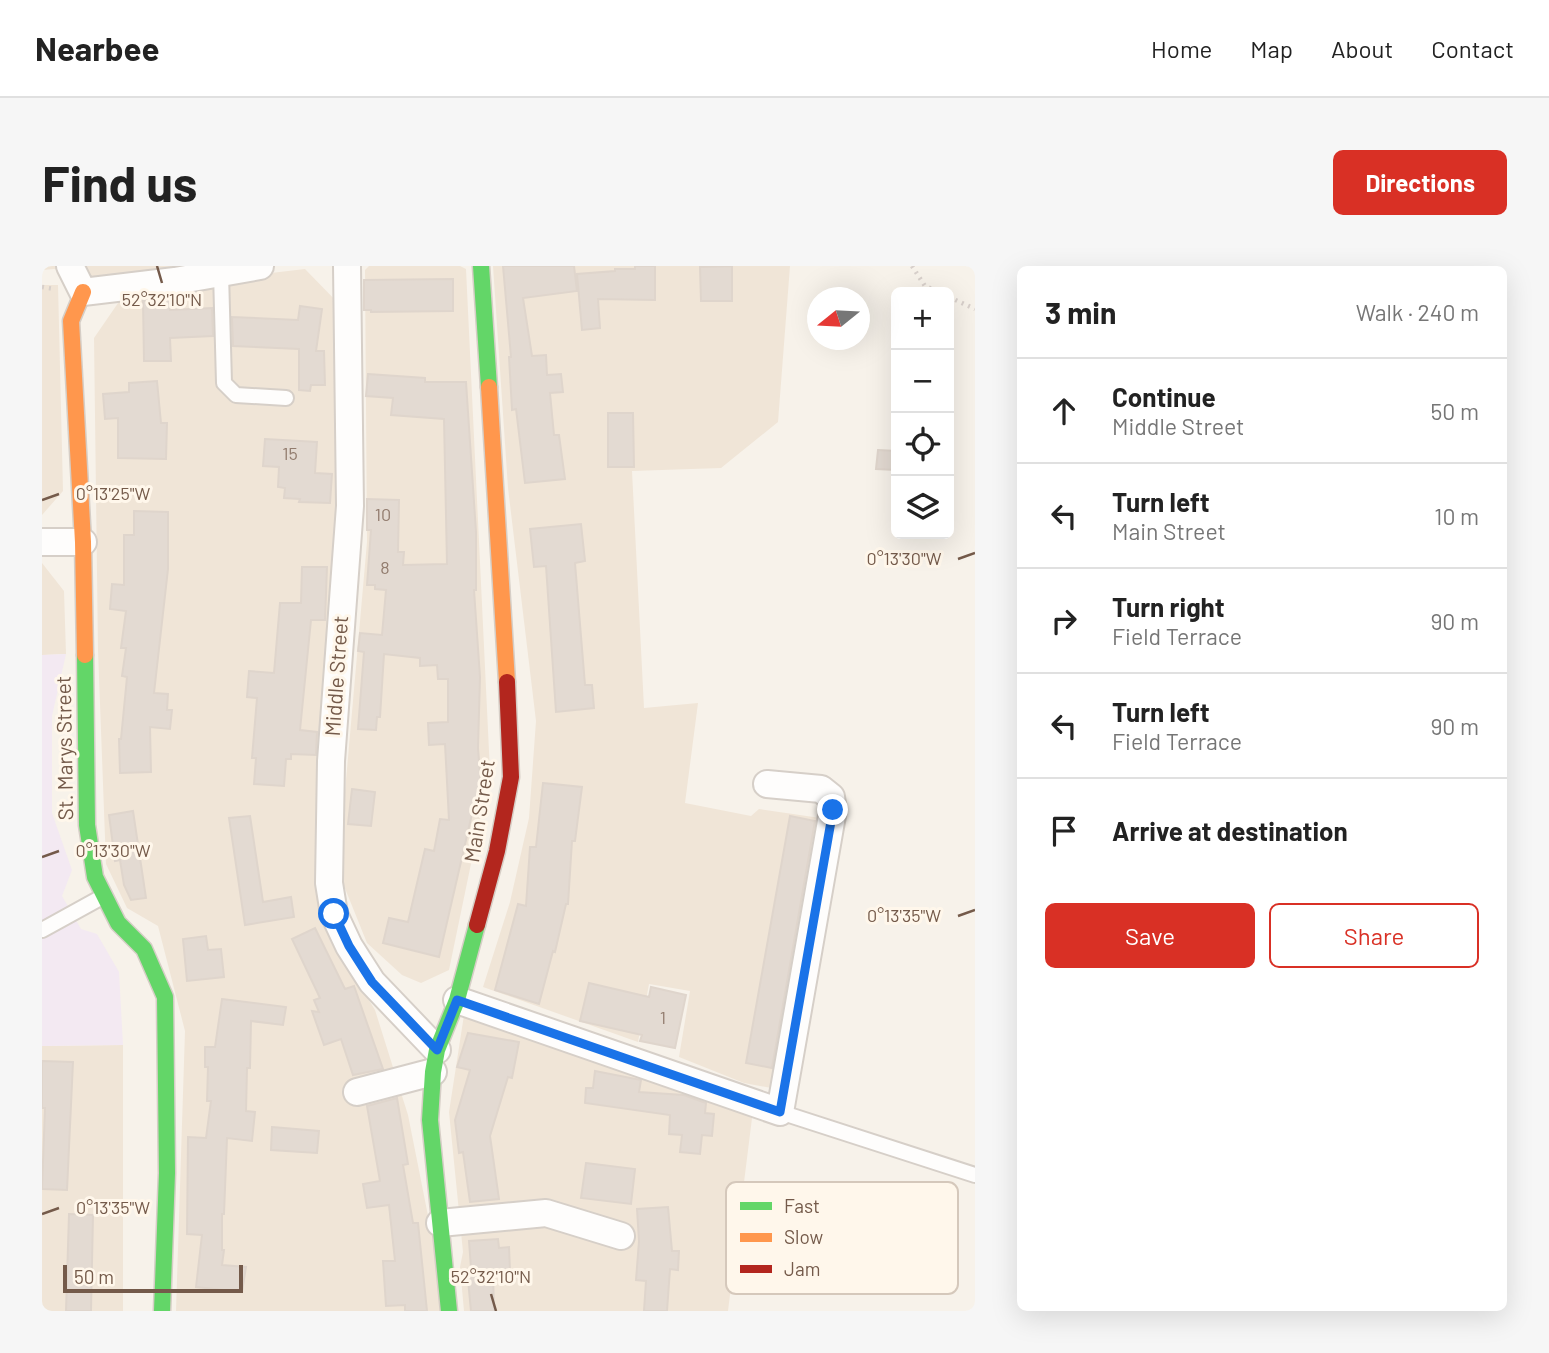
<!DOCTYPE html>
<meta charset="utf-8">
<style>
:root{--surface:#fff;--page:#f6f6f6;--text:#222;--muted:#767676;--line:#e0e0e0;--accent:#d93025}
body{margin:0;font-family:Barlow,sans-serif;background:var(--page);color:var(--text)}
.controls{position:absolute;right:21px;top:21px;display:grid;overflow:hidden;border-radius:10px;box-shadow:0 7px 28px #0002}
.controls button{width:63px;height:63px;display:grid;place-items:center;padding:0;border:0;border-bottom:2px solid var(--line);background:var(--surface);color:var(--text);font:35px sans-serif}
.compass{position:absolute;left:765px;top:21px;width:63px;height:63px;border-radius:50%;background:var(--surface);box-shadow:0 7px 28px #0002;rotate:252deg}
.scale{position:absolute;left:21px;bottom:18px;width:180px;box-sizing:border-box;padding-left:7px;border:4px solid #745a4a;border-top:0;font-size:19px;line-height:24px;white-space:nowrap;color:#745a4a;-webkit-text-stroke:5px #fff7eb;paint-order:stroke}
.stop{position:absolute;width:21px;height:21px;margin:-16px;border:5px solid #1a73e8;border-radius:50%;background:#fff}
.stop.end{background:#1a73e8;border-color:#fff;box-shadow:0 2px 7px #0008}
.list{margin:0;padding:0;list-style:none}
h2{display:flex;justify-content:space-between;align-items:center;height:91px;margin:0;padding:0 28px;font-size:30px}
h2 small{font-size:23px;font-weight:400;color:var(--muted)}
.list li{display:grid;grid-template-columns:46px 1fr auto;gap:21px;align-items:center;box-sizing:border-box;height:105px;padding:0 28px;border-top:2px solid var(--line)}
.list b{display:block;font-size:26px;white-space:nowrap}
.list p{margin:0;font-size:23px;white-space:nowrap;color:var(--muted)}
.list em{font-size:23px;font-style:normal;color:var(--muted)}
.actions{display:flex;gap:14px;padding:21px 28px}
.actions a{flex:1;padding:16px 0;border:2px solid var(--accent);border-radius:10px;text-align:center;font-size:24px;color:var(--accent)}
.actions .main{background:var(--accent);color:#fff}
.icon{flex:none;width:38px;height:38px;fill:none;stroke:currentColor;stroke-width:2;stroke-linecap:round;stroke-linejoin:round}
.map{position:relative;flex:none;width:933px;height:1045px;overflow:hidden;border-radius:10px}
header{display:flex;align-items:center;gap:42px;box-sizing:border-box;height:98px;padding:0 35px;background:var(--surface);border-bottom:2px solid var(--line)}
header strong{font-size:33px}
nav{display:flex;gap:38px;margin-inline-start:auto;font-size:24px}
.intro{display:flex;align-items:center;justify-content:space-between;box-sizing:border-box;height:168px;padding:0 42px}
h1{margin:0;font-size:49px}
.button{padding:18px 32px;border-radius:10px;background:var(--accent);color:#fff;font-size:24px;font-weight:700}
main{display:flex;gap:42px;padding:0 42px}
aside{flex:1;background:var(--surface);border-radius:10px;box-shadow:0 7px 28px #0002}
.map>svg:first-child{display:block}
</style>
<header>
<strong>Nearbee</strong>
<nav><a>Home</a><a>Map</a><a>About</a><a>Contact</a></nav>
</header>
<div class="intro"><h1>Find us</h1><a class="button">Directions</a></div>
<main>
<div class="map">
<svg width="933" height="1045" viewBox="0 0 933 1045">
<rect width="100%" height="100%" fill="#f7f2ea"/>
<path fill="#f0e5d7" d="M 0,0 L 172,0 L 60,12 L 12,3 L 0,4 Z
M 327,0 L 418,0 L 424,3 L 448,506 L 407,704 L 379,717 L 360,709 L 325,677 L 296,605 L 325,276 L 323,4 Z
M 451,0 L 748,0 L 736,156 L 679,202 L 590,205 L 602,442 L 656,437 L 643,537 L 709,550 L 717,543 L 792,554 L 740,824 L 702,817 L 637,791 L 648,725 L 607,718 L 596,776 L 441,721 L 468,636 L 487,552 L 494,455 L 466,222 Z
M 263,3 L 299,40 L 301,241 L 278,654 L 333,744 L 366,849 L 395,995 L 399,1045 L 134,1045 L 143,765 L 116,660 L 85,642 L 64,598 L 56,384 L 52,72 L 85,24 Z
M 0,19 L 16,19 L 21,225 L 0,249 Z
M 0,297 L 22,325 L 24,388 L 0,389 Z
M 422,749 L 711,844 L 686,1045 L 422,1045 L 418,1001 L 421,986 L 407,846 Z
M 81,779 L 81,1045 L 0,1045 L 0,780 Z"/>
<path fill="#f3e9f2" d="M 24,388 L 10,450 L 10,547 L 30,604 L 20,630 L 39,663 L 55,668 L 77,706 L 81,779 L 0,780 L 0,389 Z"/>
<path fill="#e3dad2" stroke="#dfd5cc" stroke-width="2" d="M 461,0 L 532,0 L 535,25 L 481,32 L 490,90 L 504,89 L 505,109 L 519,108 L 521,126 L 508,127 L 512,169 L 517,169 L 523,213 L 483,217 L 474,143 L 470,144 L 467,91 L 469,91 Z
M 593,0 L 613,0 L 613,34 L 556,33 L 558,62 L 540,64 L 535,8 L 573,5 L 573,3 L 593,3 Z
M 690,0 L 690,35 L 659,35 L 658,1 Z
M 411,13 L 411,45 L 329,46 L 329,44 L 322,44 L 322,14 Z
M 128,32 L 128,44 L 170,42 L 171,70 L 128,72 L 129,95 L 102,95 L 101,35 Z
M 258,40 L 280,43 L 274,85 L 282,85 L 283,119 L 269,119 L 268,125 L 257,124 L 257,83 L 191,80 L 190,51 L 256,54 Z
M 326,108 L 383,112 L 383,116 L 424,116 L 434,266 L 434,324 L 432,324 L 438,411 L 436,482 L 440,534 L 433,535 L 397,691 L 341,677 L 347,652 L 366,656 L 383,583 L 392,585 L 398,553 L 407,554 L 403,478 L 387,479 L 386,457 L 406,456 L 406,413 L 396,413 L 395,399 L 378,400 L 378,392 L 342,388 L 338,451 L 335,451 L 334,464 L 316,463 L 322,386 L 316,385 L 318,367 L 340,369 L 344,324 L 333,323 L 333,319 L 325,319 L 329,264 L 325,264 L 325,233 L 357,234 L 356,286 L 362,286 L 361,299 L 405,298 L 402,153 L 349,149 L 351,132 L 324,130 Z
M 115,115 L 119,157 L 125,157 L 124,193 L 76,192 L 76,152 L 63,153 L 61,128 L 87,126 L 87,117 Z
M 566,147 L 591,147 L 592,201 L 566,201 Z
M 223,173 L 275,176 L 273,207 L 290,208 L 288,237 L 257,236 L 258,233 L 242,232 L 243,222 L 236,221 L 237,201 L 221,200 Z
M 836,184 L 854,185 L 854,204 L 834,203 Z
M 92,245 L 126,246 L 126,303 L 112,427 L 126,428 L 125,444 L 130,444 L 128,463 L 108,461 L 109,506 L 78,507 L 77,473 L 79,473 L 85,411 L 80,410 L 84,382 L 79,382 L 84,345 L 68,343 L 70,318 L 82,319 L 82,269 L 92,269 Z
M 539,258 L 543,295 L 533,297 L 543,419 L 550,419 L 552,442 L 514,446 L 504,300 L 492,301 L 488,263 Z
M 260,301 L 285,301 L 283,354 L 269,354 L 258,464 L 275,466 L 274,489 L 249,488 L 249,493 L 244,493 L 242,520 L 212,518 L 214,492 L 210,492 L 215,432 L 205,431 L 207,405 L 232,407 L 238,337 L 259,337 Z
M 501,517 L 540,521 L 533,575 L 530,575 L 526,638 L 524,638 L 513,686 L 511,685 L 497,738 L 453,724 L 476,638 L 484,640 L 488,581 L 494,581 Z
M 310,523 L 333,526 L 329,560 L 306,558 Z
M 91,545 L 104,632 L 89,634 L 82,619 L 78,594 L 73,595 L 67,549 Z
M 208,550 L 221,636 L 249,631 L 252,651 L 203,659 L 187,552 Z
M 748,550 L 773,555 L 730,802 L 704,797 Z
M 273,662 L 303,723 L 312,720 L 341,803 L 311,809 L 299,773 L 282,779 L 270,745 L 277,746 L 272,734 L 278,732 L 250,673 Z
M 164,670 L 166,684 L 179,683 L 182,711 L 145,715 L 141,673 Z
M 547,717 L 607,731 L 609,721 L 644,729 L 633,782 L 598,775 L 600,769 L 538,755 Z
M 180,733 L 244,741 L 241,759 L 209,755 L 208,802 L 205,802 L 204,845 L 213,846 L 210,875 L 185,872 L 182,948 L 180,948 L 180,984 L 182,984 L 180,999 L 204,1001 L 200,1026 L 154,1021 L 160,969 L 145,968 L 146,871 L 164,872 L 169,835 L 165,835 L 166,801 L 163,801 L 163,781 L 173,781 Z
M 426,767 L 477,776 L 470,812 L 466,811 L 448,870 L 457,933 L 428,936 L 421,886 L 417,887 L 413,854 L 428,804 L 415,801 Z
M 0,795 L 31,796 L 25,924 L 0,923 L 3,842 L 0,842 Z
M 553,805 L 599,814 L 597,826 L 642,829 L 664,837 L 663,847 L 672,848 L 670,870 L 660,869 L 658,888 L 638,886 L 640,869 L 627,868 L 628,849 L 543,837 L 544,822 L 551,822 Z
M 355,832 L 366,898 L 361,899 L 371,957 L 376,957 L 385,1045 L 363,1045 L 363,1039 L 344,1040 L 341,995 L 353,995 L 347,939 L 325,942 L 321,918 L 338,915 L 325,840 Z
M 230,861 L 277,865 L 275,887 L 229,884 Z
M 544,897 L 593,903 L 589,938 L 539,932 Z
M 626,941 L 630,985 L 637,985 L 636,1004 L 628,1003 L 625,1045 L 602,1045 L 604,1015 L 594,1014 L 597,975 L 595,943 Z
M 27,948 L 51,949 L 49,1045 L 24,1045 Z
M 456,973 L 457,982 L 467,981 L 468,1005 L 451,1006 L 452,1045 L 429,1045 L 425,1003 L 429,1002 L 427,975 Z"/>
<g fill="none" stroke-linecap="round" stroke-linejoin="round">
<defs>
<path id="lane" d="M 179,7 L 182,117 L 194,129 L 244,132
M 0,664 L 60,631
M 738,846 L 933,909"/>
<path id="street" d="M 28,0 L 41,26 L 133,15 L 218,0
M 305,0 L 308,240 L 289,495 L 287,617 L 292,648 L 307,680 L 330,716 L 395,784
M 0,276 L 41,276
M 415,734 L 738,846 L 791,544 L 789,531 L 779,523 L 725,518
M 315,826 L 391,806
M 398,957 L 504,947 L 579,970"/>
<path id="fast" d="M 439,0 L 447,121
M 43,389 L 45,559 L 53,611 L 76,657 L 102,683 L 123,731 L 125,907 L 120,1045
M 407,1045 L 388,854 L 391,806 L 395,784 L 415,734 L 435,659"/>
<path id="slow" d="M 41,26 L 29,55 L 41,276 L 43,389
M 447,121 L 465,416"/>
<path id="jam" d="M 435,659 L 455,585 L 469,511 L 465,416"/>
</defs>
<use href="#lane" stroke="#d6cfc8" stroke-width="18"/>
<use href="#street" stroke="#d6cfc8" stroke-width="30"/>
<use href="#fast" stroke="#d6cec6" stroke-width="19"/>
<use href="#slow" stroke="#d6cec6" stroke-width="19"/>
<use href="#jam" stroke="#d6cec6" stroke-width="19"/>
<path stroke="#d8d0cb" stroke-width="4.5" stroke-dasharray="2 5" stroke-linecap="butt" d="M 870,0 L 883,20 L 897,26
M 0,21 L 12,23
M 907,31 L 933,43"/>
<use href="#lane" stroke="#fefdfc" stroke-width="14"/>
<use href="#street" stroke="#fefdfc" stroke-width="26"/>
<use href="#fast" stroke="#63d668" stroke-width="16"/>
<use href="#slow" stroke="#ff974d" stroke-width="16"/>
<use href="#jam" stroke="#b3261e" stroke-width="16"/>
</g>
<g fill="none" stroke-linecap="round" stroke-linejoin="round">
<path stroke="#1a73e8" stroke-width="9" d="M 292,648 L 307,680 L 330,716 L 395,784 L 415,734 L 738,846 L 791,544"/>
</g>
<path fill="none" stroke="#745a4a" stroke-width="2.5" d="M 115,0 L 120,17M 0,234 L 17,228M 916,293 L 933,287M 0,591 L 17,585M 916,650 L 933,644M 0,948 L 17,942M 449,1028 L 454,1045"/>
<g text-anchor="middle" stroke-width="6" stroke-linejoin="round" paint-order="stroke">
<g font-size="18" fill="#927c6e">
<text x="248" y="194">15</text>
<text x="341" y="255">10</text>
<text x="343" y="308">8</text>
<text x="621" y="758">1</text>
</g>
<g font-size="21" fill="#745a4a" stroke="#fff7eb">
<text transform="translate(295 410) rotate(-86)" y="7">Middle Street</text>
<text transform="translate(23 482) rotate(-91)" y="7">St. Marys Street</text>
<text transform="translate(438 545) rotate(-81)" y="7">Main Street</text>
</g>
</g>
<rect x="684" y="916" width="232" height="112" rx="10" fill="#fff7eb" stroke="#d5c8bb" stroke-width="2"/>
<rect x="698" y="936" width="32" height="8" fill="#63d668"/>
<rect x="698" y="967" width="32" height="9" fill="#ff974d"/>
<rect x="698" y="999" width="32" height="8" fill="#b3261e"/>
<g font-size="19" fill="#745a4a">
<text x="742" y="947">Fast</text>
<text x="742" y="978">Slow</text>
<text x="742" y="1010">Jam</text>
</g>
<g font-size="18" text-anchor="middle" fill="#745a4a" stroke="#fff7eb" stroke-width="6" stroke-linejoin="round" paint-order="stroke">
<text x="120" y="40">52°32'10"N</text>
<text x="71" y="234">0°13'25"W</text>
<text x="862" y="299">0°13'30"W</text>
<text x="71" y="591">0°13'30"W</text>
<text x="862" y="656">0°13'35"W</text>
<text x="71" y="948">0°13'35"W</text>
<text x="449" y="1017">52°32'10"N</text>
</g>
</svg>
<div class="controls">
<button>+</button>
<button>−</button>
<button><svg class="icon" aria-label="locate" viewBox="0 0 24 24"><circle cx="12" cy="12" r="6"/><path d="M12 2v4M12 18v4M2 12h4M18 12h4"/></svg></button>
<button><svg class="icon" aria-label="layers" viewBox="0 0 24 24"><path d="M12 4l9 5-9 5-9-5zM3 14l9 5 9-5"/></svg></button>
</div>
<svg class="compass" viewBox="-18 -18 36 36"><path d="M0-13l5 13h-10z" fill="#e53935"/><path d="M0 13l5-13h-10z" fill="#767676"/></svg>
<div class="scale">50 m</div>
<div class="stop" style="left:292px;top:648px"></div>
<div class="stop end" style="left:791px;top:544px"></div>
</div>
<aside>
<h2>3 min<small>Walk · 240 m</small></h2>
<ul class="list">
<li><svg class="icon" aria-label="ahead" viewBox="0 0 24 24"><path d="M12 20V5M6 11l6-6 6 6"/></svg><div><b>Continue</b><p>Middle Street</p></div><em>50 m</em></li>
<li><svg class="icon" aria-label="left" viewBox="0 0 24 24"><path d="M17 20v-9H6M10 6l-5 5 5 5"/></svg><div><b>Turn left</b><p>Main Street</p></div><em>10 m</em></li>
<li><svg class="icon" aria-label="right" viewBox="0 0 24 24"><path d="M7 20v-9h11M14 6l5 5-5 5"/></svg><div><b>Turn right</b><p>Field Terrace</p></div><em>90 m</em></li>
<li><svg class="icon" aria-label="left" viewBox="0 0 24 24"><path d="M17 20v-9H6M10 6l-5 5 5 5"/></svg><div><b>Turn left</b><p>Field Terrace</p></div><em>90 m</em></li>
<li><svg class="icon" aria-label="arrive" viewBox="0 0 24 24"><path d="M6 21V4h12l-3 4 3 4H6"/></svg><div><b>Arrive at destination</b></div></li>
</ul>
<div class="actions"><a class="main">Save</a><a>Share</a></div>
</aside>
</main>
